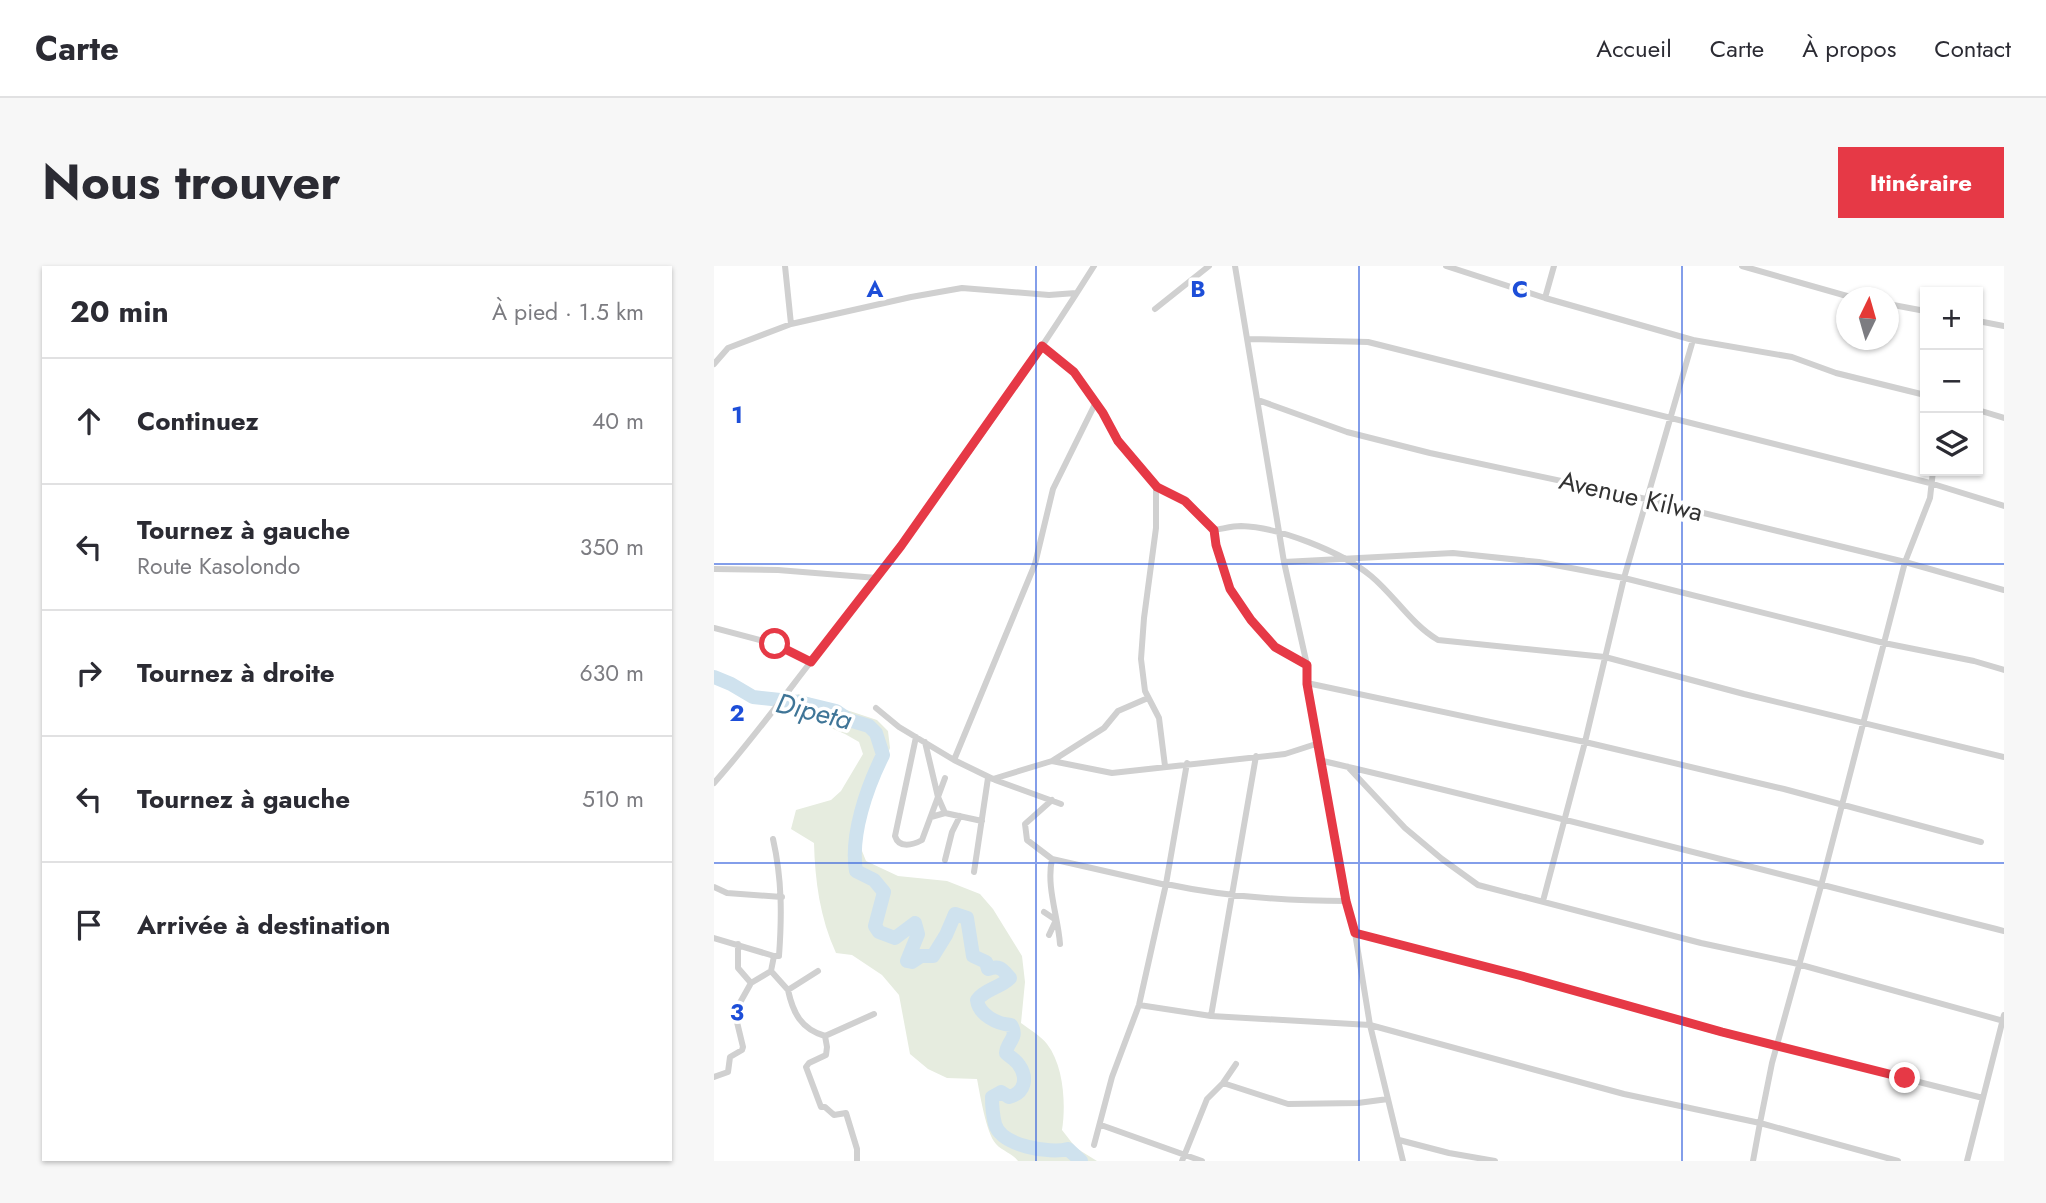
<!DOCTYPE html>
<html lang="fr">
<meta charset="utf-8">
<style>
:root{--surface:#fff;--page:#f7f7f7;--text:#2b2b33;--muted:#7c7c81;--line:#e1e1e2;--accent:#e63946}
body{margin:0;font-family:Jost,sans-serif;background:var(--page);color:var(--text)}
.controls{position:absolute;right:21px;top:21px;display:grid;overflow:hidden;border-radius:0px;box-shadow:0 2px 5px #0004}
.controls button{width:63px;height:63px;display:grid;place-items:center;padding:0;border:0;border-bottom:2px solid var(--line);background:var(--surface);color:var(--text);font:35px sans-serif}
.compass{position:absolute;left:1122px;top:21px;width:63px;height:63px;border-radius:50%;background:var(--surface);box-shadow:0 2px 5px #0004;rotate:5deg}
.stop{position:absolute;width:21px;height:21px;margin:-16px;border:5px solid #e63946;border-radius:50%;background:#fff}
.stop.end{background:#e63946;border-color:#fff;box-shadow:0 2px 7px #0008}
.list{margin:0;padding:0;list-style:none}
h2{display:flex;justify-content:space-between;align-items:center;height:91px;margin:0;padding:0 28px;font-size:30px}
h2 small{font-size:23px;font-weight:400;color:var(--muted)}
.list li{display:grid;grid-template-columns:46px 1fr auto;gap:21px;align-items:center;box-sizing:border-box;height:126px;padding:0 28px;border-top:2px solid var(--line)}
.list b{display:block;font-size:26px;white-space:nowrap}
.list p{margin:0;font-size:23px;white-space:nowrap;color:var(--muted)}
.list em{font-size:23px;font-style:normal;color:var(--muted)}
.icon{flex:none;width:38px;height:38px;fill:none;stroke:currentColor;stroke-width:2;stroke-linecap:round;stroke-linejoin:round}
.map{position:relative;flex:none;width:1290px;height:895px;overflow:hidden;border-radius:0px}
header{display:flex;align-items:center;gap:42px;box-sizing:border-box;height:98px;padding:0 35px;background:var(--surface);border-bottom:2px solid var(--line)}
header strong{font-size:33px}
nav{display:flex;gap:38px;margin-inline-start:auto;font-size:24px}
.intro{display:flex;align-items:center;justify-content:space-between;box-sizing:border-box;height:168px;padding:0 42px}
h1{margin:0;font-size:49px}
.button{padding:18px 32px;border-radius:0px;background:var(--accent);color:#fff;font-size:24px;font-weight:700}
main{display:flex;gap:42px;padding:0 42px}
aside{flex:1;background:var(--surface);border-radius:0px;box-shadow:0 2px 5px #0004}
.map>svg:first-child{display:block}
</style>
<header>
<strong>Carte</strong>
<nav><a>Accueil</a><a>Carte</a><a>À propos</a><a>Contact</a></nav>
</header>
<div class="intro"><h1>Nous trouver</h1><a class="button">Itinéraire</a></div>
<main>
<aside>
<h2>20 min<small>À pied · 1.5 km</small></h2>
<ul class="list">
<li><svg class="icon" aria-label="ahead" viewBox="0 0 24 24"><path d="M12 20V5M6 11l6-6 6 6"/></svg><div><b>Continuez</b></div><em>40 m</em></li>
<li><svg class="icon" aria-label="left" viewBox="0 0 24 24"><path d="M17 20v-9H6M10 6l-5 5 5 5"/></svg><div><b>Tournez à gauche</b><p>Route Kasolondo</p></div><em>350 m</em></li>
<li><svg class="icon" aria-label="right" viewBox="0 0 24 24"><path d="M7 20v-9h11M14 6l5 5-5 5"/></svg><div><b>Tournez à droite</b></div><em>630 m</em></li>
<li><svg class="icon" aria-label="left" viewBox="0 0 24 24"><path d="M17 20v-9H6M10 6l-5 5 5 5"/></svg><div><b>Tournez à gauche</b></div><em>510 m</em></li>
<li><svg class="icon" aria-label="arrive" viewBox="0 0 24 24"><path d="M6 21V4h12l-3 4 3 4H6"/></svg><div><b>Arrivée à destination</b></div></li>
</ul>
</aside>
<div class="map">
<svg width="1290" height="895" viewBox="0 0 1290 895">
<rect width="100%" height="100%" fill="#fff"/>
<path fill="#e6ecdf" d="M 84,428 L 163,454 L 174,465 L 176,482 L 148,559 L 148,585 L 152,595 L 184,610 L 233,615 L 266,628 L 279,643 L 308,690 L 311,716 L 307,757 C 315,763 327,770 333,778 C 350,800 352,839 348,864 L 362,882 L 383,895 L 304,895 C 298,887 288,885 282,878 C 272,867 266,828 263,813 L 233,812 L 214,803 L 196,788 L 185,729 L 168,709 L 138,689 L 122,687 C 106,652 101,615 100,577 L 77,563 L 82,544 L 117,534 L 127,525 L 149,488 L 145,476 L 131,468 L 73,443 Z"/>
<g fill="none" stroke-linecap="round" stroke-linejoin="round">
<path stroke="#cfe2ee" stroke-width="14" d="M 0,411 L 17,418 L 39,431 L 85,436 L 122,445 L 135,454 L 155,460 L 162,467 L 169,489 C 153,521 136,569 142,605 L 160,614 L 170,626 L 161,660 L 165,666 L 181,672 L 201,657 L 204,668 L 193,695 L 198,696 L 207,690 L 219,690 L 232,669 L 241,648 L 253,652 L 259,690 L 272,696 L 274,703 C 286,699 288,703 296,712 C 286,722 271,723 263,734 C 265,749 283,758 297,759 C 305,772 293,775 292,787 C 296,791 302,794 305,799 C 314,812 311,827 295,831 L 287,826 L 278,831 C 278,839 279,850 281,858 C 287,880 336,888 354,883 L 367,895"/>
<path stroke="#d0d0d0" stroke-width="6" d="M 71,0 L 77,58
M 521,0 L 570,296 L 593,399 L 593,417 L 633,635 L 641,667 L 656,759 L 689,895
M 732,0 L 831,32 L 979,74 L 1078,91 L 1122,107 L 1211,129
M 1028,0 L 1140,32
M 831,32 L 840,0
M 1174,38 L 1211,45
M 441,43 L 495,0
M 1264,55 L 1290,60
M 535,73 L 654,76 L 1216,217 L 1290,240
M 329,80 L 360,106 L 389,147 L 404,175 L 442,221 L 471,235 L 500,264 L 502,279 L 516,322 L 537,353 L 561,381 L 593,399
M 0,98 L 14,82 L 77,58 L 197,31 L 248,22 L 335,29 L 362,27
M 544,134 L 633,166 L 716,187 L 932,233 L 1191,296 L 1290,324
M 1264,144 L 1290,152
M 442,221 L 442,262 L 430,352 L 427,393 L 431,425 L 445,452 L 451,500
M 500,264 C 508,263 518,260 527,260 C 565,261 628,286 657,310 C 681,330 697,358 724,374 L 891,391 L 1030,428 L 1290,491
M 570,296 L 739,287 L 825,296 L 910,312 L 1170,377 L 1260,395 L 1290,404
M 0,303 L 64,304 L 163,312
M 0,362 L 61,378 L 97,396
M 593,417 L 871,476 L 1070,523 L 1267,576
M 162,442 L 185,461 L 240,494 L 279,513 L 338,495 L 398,507 L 571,488 L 605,477
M 202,471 L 181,570 C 185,583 199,579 208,574 L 231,512
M 211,476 L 224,531 L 231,547
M 240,494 L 321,298 L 339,223 L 382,136
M 338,495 L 390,462 L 404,445 L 434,432
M 609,495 C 837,548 1063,608 1290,665
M 634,501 L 691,562 L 728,593 L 764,619 L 987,677 L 1080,697 L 1290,755
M 281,514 L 347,538
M 0,517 C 39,473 73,426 109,380 C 205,258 297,132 380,0
M 338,534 L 311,558 L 313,574 L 338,593 L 452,619
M 217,551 L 231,547 L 268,555
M 338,593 C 332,621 344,650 346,678
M 231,594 L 238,566 L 246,550
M 260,606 L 274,512
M 452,618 C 512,631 571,635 633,635
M 0,621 L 13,627 L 68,631
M 829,635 L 871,476 L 910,312 L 979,74
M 330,646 L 342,654
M 641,667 L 808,710 L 1008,767 L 1269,832
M 335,669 L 342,654
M 0,672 L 60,690 L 65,690 C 68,649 68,613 59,573
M 57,705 L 74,724
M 104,705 L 74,724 C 79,747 87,763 111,770
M 37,717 L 57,705 L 60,690
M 425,739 L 497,750 L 656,759 L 910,828 L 1046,857 L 1058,797 L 1107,620 L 1191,296 L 1216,232 L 1219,205
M 497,750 L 542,490
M 0,811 L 14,806 L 16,791 L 28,784 L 29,781 L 22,752 L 23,742 L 37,717 L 24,702 L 24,678
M 509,817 L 574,838 L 644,837 L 674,833
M 387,859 L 488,895
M 685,874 L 735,887 L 781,895
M 380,879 L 398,811 L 425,739 L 452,618 L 473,497
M 143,895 L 143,883 L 132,847 L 120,849 L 111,841 L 107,841 L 92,801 L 95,797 L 112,789 L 113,781 L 111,770 L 160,748
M 468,895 L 493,833 L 509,817 L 522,798
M 1039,895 L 1046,857 L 1184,895
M 1253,895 L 1290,749"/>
</g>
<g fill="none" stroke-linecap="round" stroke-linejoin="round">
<path stroke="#e63946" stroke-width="9" d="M 61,378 L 97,396 L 187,280 L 328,80 L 360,106 L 389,147 L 404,175 L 443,221 L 471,235 L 500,264 L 502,279 L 516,323 L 537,354 L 561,381 L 593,399 L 593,418 L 632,635 L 641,667 L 808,710 L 1008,766 L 1191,812"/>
</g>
<path fill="none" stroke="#1d4ed8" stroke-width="2" stroke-opacity="0.55" d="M 322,0 L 322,895M 645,0 L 645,895M 968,0 L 968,895M 0,298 L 1290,298M 0,597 L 1290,597"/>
<g text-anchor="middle" stroke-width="7" stroke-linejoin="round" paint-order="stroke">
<g font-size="26" fill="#333" stroke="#fff">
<text transform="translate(917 230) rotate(13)" y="9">Avenue Kilwa</text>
</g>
<g font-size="28" font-style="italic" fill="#3f7597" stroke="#fff">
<text transform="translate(100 445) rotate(14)" y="10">Dipeta</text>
</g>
</g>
<g font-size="23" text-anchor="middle" font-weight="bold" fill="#1d4ed8" stroke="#fff" stroke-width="7" stroke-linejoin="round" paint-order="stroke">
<text x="161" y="31">A</text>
<text x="484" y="31">B</text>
<text x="806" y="31">C</text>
<text x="23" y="157">1</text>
<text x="23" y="455">2</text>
<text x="23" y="754">3</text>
</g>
</svg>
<div class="controls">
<button>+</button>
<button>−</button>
<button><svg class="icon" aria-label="layers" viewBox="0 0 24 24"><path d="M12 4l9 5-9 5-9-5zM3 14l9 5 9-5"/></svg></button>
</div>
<svg class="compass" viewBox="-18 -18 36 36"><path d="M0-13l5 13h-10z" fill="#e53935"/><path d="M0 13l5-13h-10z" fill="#7c7c81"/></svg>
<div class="stop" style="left:61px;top:378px"></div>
<div class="stop end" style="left:1191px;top:812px"></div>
</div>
</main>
